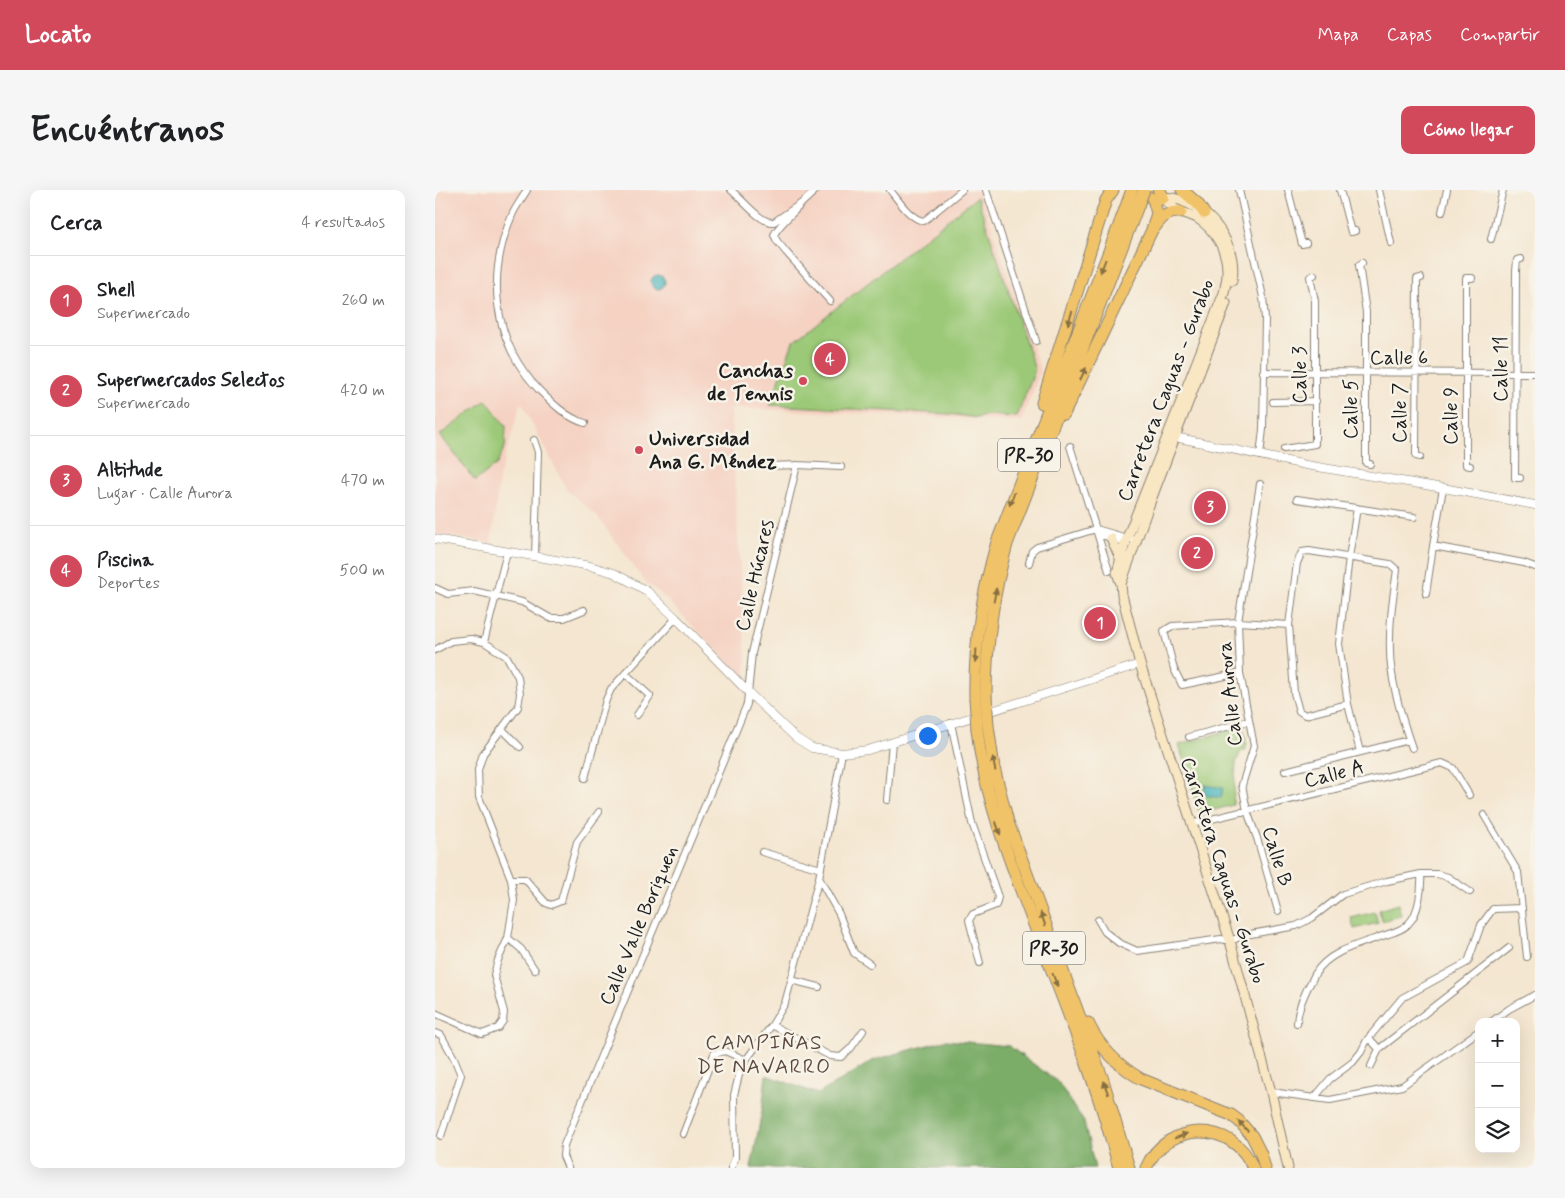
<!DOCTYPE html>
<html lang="es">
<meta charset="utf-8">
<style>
:root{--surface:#fff;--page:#f6f6f6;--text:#202124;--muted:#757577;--line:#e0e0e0;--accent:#d1495b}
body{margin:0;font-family:Mynerve,sans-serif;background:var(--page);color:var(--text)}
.controls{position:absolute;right:15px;bottom:15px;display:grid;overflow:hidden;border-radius:10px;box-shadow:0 5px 20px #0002}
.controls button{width:45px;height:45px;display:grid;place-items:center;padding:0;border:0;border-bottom:1px solid var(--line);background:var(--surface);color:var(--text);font:25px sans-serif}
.you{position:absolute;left:492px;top:545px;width:18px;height:18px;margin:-12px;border:4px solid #fff;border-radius:50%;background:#1a73e8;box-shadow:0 0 0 8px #1a73e833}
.badge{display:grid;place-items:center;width:32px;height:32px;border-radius:50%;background:var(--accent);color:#fff;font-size:16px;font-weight:700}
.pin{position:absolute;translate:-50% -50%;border:2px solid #fff;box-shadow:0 1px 5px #0006}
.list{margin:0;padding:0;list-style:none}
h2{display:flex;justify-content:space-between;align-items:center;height:65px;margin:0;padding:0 20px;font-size:21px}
h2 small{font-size:16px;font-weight:400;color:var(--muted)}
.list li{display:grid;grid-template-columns:32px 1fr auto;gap:15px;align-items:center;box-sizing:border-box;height:90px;padding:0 20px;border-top:1px solid var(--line)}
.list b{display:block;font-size:19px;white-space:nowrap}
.list p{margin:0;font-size:16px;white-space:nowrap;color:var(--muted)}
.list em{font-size:16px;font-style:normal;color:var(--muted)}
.icon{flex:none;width:28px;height:28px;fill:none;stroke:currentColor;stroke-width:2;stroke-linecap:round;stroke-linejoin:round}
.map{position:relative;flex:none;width:1100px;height:978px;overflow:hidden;border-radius:10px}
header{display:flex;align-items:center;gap:30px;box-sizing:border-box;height:70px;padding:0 25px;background:var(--accent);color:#fff}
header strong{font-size:24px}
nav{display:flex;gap:28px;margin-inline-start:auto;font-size:18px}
.intro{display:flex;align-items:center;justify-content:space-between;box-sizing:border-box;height:120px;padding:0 30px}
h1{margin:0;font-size:35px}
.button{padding:12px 22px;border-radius:10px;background:var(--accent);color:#fff;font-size:18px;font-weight:700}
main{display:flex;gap:30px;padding:0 30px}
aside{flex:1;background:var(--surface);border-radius:10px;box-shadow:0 5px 20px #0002}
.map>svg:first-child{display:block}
</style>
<header>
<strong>Locato</strong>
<nav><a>Mapa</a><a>Capas</a><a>Compartir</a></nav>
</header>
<div class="intro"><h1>Encuéntranos</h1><a class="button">Cómo llegar</a></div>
<main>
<aside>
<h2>Cerca<small>4 resultados</small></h2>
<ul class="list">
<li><span class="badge">1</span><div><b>Shell</b><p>Supermercado</p></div><em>260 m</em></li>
<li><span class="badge">2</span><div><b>Supermercados Selectos</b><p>Supermercado</p></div><em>420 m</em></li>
<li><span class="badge">3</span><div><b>Altitude</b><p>Lugar · Calle Aurora</p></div><em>470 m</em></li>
<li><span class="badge">4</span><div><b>Piscina</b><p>Deportes</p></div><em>500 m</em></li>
</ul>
</aside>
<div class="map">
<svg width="1100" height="978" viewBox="0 0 1100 978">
<rect width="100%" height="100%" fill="#f7f3e8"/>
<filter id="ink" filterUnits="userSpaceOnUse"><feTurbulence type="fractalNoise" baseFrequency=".02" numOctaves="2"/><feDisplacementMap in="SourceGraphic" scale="10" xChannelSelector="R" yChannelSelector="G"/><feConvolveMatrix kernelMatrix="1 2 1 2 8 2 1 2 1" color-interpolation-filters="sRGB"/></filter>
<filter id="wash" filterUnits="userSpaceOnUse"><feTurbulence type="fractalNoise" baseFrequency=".0096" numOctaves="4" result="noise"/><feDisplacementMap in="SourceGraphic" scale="20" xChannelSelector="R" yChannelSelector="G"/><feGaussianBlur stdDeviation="1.12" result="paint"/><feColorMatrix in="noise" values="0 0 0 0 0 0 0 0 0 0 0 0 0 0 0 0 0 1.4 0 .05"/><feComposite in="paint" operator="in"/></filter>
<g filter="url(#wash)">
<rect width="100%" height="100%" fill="#f4e6d0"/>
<path fill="#f5d2c2" d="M 0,0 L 544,0 L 606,181 L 586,231 L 295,218 L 311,473 L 311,490 L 224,402 L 211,393 L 162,326 L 132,300 L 86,212 L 64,289 L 56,353 L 0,344 Z"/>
<path fill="#9bc977" stroke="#5c724a" d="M 542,7 L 600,180 L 582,227 L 552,225 L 542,228 L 515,224 L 335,215 L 349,177 L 348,175 L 350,174 L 358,152 Z
M 51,210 L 71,236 L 70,257 L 62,274 L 40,291 L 5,245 Z
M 808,536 L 811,549 L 810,552 L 812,553 L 810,561 L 806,561 L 801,572 L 798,615 L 765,624 L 744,555 Z
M 963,714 L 966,725 L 947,731 L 944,720 Z
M 940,722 L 943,733 L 919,739 L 916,728 Z"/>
<path fill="#7cad68" stroke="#4c6442" d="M 511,850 L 574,856 L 623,892 L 649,932 L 660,978 L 316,978 L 327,921 L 331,885 L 383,904 L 439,870 Z"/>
<path fill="#44b4bb" stroke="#30686c" d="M216 92a7 7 0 1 1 14 0a7 7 0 1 1-14 0Z
M 401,159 L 406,173 L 388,179 L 383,166 Z
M 770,595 L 788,598 L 786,608 L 769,605 Z"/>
</g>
<g filter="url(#ink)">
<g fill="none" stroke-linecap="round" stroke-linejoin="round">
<defs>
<path id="minor" d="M 92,0 C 88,7 82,15 78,23 C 51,84 57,151 104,200 C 117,213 132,228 150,233
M 296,0 C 307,9 326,34 339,32 L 368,12 L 381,0
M 455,0 C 464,11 475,29 489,31 L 527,0
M 551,0 L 601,151
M 804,0 L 828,107 L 830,129 L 828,239 L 825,266
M 853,0 L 867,54 L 871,53
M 905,0 L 916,42 L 920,41
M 944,0 L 956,53
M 368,12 C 360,22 344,34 339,45 L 342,51 L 351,62 L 395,111
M 1007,22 L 1012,0
M 1056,49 L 1068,0
M 927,73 L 924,75 L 931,122 L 931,273 L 935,274
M 828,182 L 1100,183
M 838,212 L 881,211
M 99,250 L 103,262 L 100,367
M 635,256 L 674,381
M 849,259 L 880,254 L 880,111 L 875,87 L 879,85
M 985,267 L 981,266 L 981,263 L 982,89 L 986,88
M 333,276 L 362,275 L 406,277
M 1035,276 L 1031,275 L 1031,88 L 1037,88
M 1085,288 L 1080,288 L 1081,81 L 1082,70 L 1086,69
M 825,294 L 803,432 L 805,483 L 819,556 L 807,595 L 812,621 L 822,648 L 843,721
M 862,309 L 979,327
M 922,318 L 914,367 L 904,454 L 913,514 L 925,562
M 692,354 L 667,345 L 661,339 L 702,351
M 998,356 L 1089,373 L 1100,377
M 594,373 L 597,361 L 602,357 L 661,339
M 0,398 L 13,404 L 39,401 L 87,412 L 115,428 L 129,428 L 149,420
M 991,404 L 998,356 L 1008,298
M 49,452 L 72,362
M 0,460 L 16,451 L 36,449 L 49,452 L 72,467 L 83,487 L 85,504 L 83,517 L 48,564 L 43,580 L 44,607 L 76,689 L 79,710 L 73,748 L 63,770 L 59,785 L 69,822 L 68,831 L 63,838 L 47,844 L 0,823
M 805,483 L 747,495 L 739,479 L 729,441 L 737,436 L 803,432 L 854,435
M 191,484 L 215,506 L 202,525
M 913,514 L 870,525 L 864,521 L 859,503 L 854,435 L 862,373 L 867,362 L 874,361 L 955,374 L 962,380 C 958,407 954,433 955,461 C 955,491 967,529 977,558
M 516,533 L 537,633 L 563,707 L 561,715 L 538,724 L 534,730 L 545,773
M 67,539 L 85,557
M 754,547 L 814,531
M 850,581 L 974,550
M 150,588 L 171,510 L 176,499 L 241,428
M 452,610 L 457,552
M 1049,625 L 1083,682 L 1092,767
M 756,634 L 1007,573 L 1018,578 L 1034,605
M 327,662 L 386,679
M 384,688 L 404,724 L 419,763 L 435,774
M 76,689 L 90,689 L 111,713 L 116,715 L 126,711 L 142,652 L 164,622
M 663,730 L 670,742 L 684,753 L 702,761 L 786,749 L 795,751 L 810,745 L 861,736 L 877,728 L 908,704 L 952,691 L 986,684 L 1002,684 L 1013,687 L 1035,702
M 73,748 L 86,759 L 100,780
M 356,790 L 384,797
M 1056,832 L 1074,819 L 1100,805
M 862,833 C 863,819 867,810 873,797 C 876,793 878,788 880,784 C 892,763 921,755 942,748 C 951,744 966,742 973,734 C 984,724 987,698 986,684
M 337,835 L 395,866 L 406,867 L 416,858 L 428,841
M 0,843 L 6,845 L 19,868 L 26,885 L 6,946
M 934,848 L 944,859
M 936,876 L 944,859 L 1074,758
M 836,902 L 895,910 L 967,896 L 1044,841
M 880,907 L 895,889 L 918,872 L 926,862 L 932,850 L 967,808 L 1033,772 L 1046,735 L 1058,719 L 1087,718
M 248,944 L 279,864 L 290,861 L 311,870
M 133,978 L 128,966 L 129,955 L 312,514 L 317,463 L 362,275
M 296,978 L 300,968 L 299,905 L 304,885 L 311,870 L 337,835 L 350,813 L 384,688 L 407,563"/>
<path id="tertiary" d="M 735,246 L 871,275 L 1008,298 L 1100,315
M 0,349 L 155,376 L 179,383 L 212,401 L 241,428 L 314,503 L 361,548 L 377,558 L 407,563 L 433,560 L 705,474"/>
<path id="secondary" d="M 729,8 C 736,21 750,22 762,28 C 779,39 792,59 792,80 C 793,87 790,96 789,103 L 690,353 L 682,383 L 686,394 L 687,405 L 705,474 L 795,751 L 836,902 L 853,978
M 729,8 C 738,6 744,10 752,13 C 782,26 802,58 797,91
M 676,348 L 685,368
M 686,394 L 713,318 L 791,113"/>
<path id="primary" d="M 711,6 L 724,10 L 729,8 L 727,3 L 723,0"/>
<path id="motorway" d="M 747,0 L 763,14 L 769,23
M 720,37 C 727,27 733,21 746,22
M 607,213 L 671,10 L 678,0
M 629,224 L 717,40 L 722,23 L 718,9
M 551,506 C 551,454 558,404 572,354 L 696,34
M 540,508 C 539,455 547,403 562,352 L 686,30
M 553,536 L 559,578 L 573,632 L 668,890 L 694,978
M 542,539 C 549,604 572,664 595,724 C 627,808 662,891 684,978
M 653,833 C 665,858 682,875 706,889 L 796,925 L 804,931 L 817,946 L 826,964 L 830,978
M 711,978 C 731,931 798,929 818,978"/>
</defs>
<use href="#minor" stroke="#888176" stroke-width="8"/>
<use href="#tertiary" stroke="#888176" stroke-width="9"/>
<use href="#secondary" stroke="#888176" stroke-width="11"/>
<use href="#primary" stroke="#888176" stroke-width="12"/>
<use href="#motorway" stroke="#888176" stroke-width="13"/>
<use href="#minor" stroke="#fff" stroke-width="6"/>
<use href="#tertiary" stroke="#fff" stroke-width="8"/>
<use href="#secondary" stroke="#f9e7c3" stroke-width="9"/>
<use href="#primary" stroke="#f1c369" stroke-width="10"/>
<use href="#motorway" stroke="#f1c369" stroke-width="11"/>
<defs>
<path id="motorway-bridge" d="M 686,30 L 697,0
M 696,34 L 709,0
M 551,506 L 553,536
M 540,508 L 542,539"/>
</defs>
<use href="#motorway-bridge" stroke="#888176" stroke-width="13" stroke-linecap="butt"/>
<use href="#motorway-bridge" stroke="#f1c369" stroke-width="11"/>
</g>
<defs><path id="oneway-solid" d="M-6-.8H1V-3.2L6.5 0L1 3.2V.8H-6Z" transform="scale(1.25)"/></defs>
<g fill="#867042">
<use href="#oneway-solid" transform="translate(668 76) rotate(111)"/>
<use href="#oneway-solid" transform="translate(635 128) rotate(108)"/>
<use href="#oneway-solid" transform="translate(648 184) rotate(-64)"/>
<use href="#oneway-solid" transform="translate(577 309) rotate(111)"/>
<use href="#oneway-solid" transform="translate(560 405) rotate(-79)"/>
<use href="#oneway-solid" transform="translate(541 466) rotate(93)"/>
<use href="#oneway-solid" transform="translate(559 574) rotate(-101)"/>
<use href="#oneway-solid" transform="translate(563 638) rotate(71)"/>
<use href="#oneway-solid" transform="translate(608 729) rotate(-110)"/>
<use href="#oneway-solid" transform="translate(620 790) rotate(69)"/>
<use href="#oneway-solid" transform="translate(671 898) rotate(-109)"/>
<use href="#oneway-solid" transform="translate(808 936) rotate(-133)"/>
<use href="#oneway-solid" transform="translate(746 946) rotate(-21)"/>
</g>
</g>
<g fill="#d1495b" stroke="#f7f3e8" stroke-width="2">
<circle cx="368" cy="191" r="5"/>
<circle cx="204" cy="260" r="5"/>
</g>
<g text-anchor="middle" stroke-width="5" stroke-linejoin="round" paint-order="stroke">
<g fill="#f7f3e8" stroke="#5e5c59" stroke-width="1">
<rect x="563" y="248.5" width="62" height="33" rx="4"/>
<rect x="588" y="741.5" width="62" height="33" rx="4"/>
</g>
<g font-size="19" font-weight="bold" fill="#1c1c1c">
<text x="594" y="272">PR-30</text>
<text x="619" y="765">PR-30</text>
</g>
<g font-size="20" fill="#1c1c1c" stroke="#f7f3e8">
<text x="964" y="174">Calle 6</text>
<text transform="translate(1065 179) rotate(-90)" y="7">Calle 11</text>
<text transform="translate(864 185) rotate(-90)" y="7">Calle 3</text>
<text transform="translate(730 200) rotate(-69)" y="7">Carretera Caguas - Gurabo</text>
<text transform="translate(915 219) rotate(-90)" y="7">Calle 5</text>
<text transform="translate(964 223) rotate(-90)" y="7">Calle 7</text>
<text transform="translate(1015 226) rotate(-90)" y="7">Calle 9</text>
<text transform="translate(319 385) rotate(-77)" y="7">Calle Húcares</text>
<text transform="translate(794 504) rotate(-96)" y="7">Calle Aurora</text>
<text transform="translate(899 583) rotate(-14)" y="7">Calle A</text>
<text transform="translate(843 666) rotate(73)" y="7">Calle B</text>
<text transform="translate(789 680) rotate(72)" y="7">Carretera Caguas - Gurabo</text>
<text transform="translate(203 735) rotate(-67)" y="7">Calle Valle Boriquen</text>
</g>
<g font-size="20" font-weight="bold" fill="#1c1c1c" stroke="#f7f3e8" text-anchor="end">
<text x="358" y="187">Canchas<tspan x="358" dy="23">de Tennis</tspan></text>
<text x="214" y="255" text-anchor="start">Universidad<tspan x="214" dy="23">Ana G. Méndez</tspan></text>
</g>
<g font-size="21" letter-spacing="1" fill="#5b473d" stroke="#f7f3e8">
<text x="329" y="859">CAMPIÑAS<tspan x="329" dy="24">DE NAVARRO</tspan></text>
</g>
</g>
</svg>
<div class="controls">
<button>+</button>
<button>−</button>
<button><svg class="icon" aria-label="layers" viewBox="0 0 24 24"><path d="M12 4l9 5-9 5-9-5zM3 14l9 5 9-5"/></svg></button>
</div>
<div class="you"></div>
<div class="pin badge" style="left:665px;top:433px">1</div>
<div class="pin badge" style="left:762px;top:363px">2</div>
<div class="pin badge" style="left:775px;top:317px">3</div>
<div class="pin badge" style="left:395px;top:169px">4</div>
</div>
</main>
